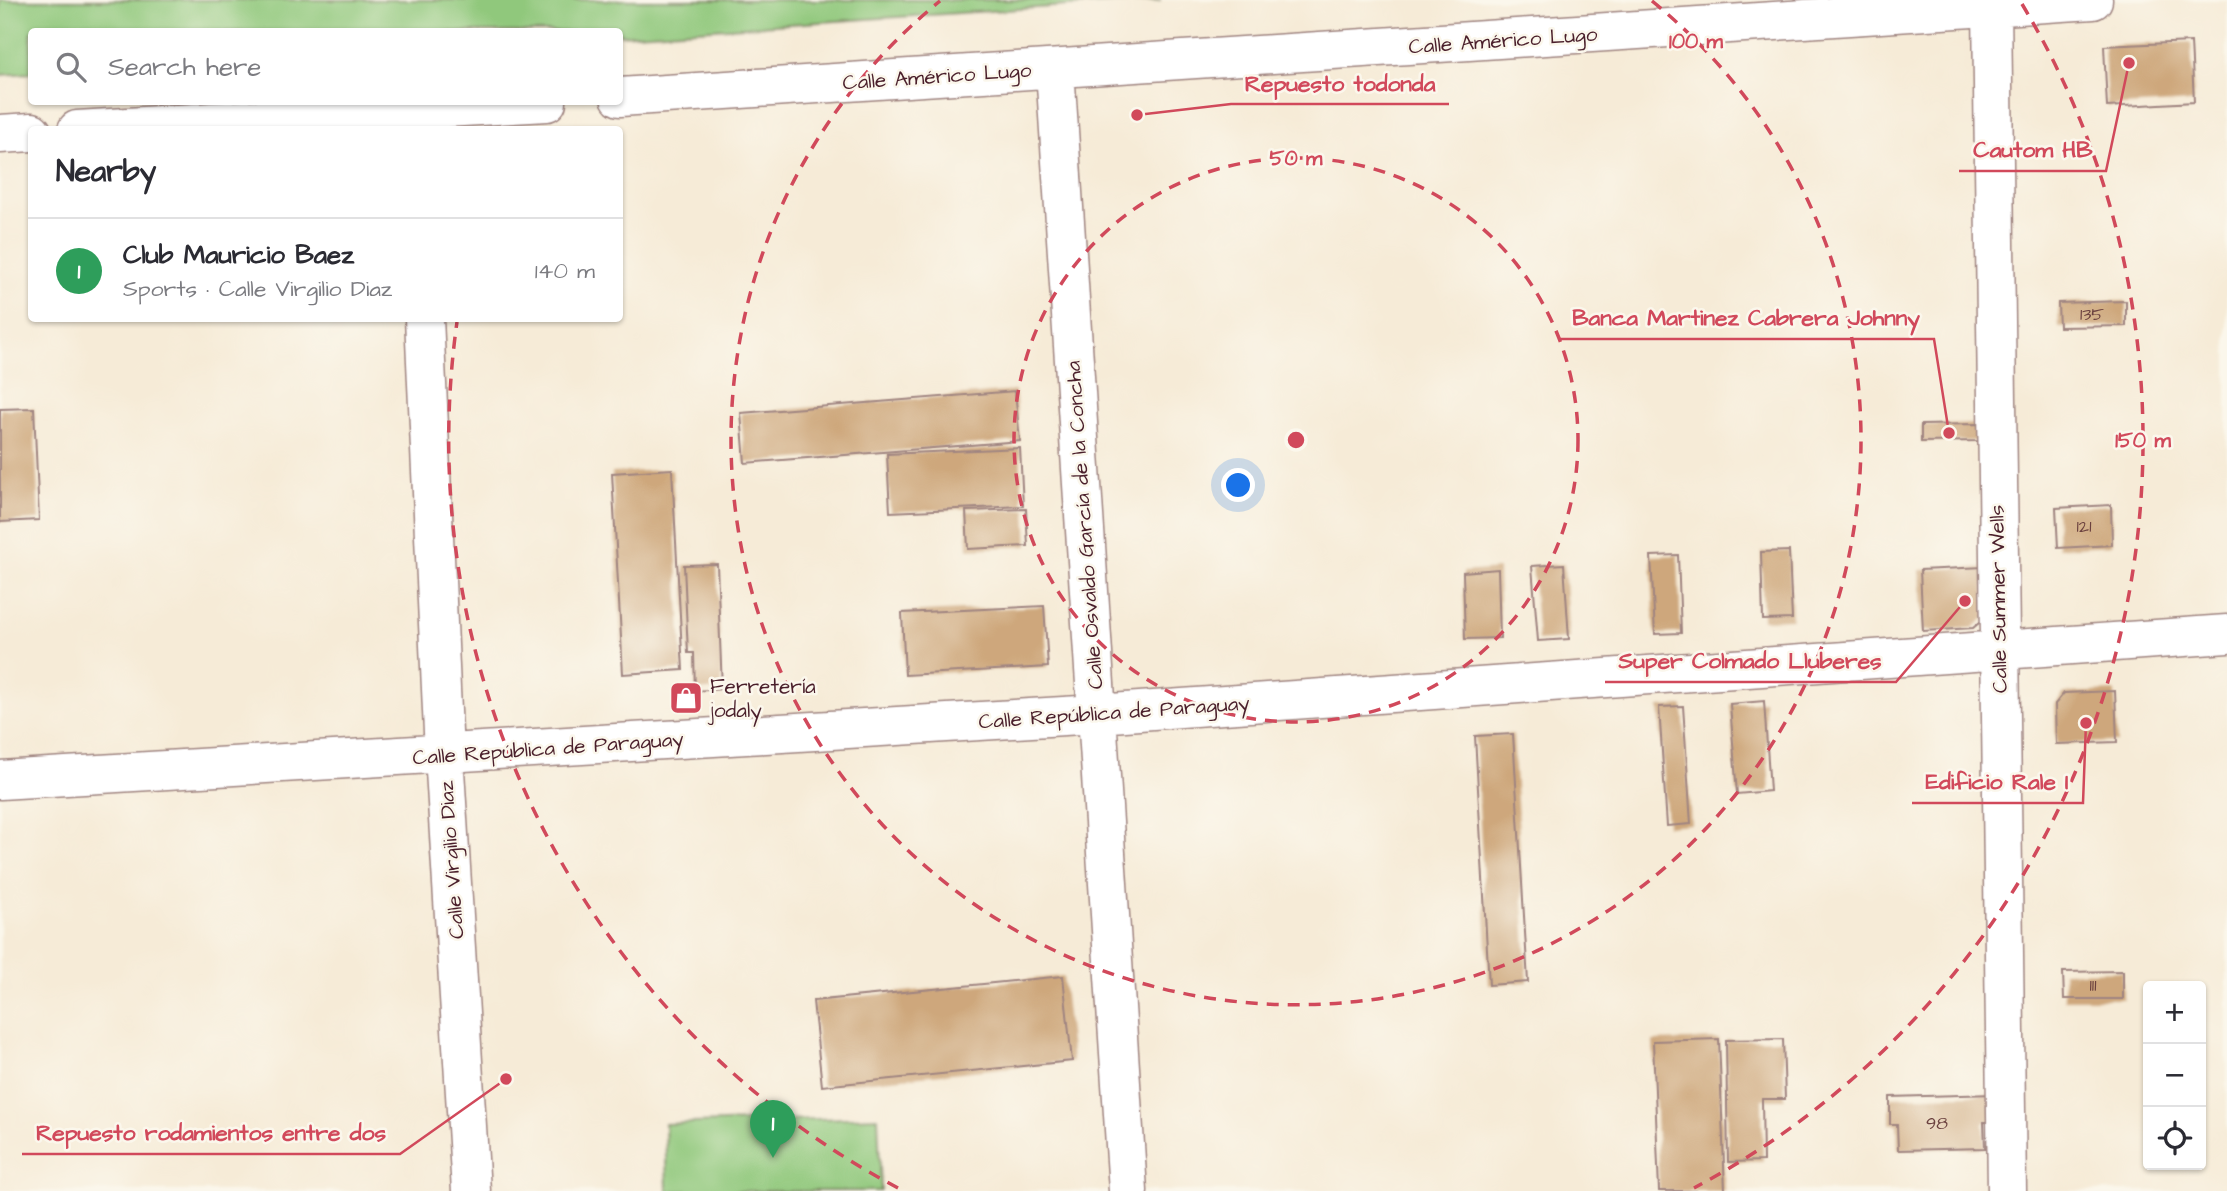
<!DOCTYPE html>
<meta charset="utf-8">
<style>
:root{--surface:#fff;--page:#f2f2f3;--text:#2b2b33;--muted:#7c7c81;--line:#e1e1e2;--accent:#d1495b}
body{margin:0;font-family:"Architects Daughter",sans-serif;background:var(--page);color:var(--text)}
.controls{position:absolute;right:21px;bottom:21px;display:grid;overflow:hidden;border-radius:7px;box-shadow:0 2px 5px #0004}
.controls button{width:63px;height:63px;display:grid;place-items:center;padding:0;border:0;border-bottom:2px solid var(--line);background:var(--surface);color:var(--text);font:35px sans-serif}
.you{position:absolute;left:1239px;top:486px;width:24px;height:24px;margin:-18px;border:5px solid #fff;border-radius:50%;background:#1a73e8;box-shadow:0 0 0 10px #1a73e833}
.badge{display:grid;place-items:center;width:46px;height:46px;border-radius:50%;background:var(--accent);color:#fff;font-size:23px;font-weight:700}
.pin{position:absolute;translate:-50% -58px;filter:drop-shadow(0 2px 4px #0008)}
.pin::after{content:'';position:absolute;top:37px;width:24px;height:21px;background:inherit;clip-path:polygon(0 0,100% 0,50% 100%)}
.list{margin:0;padding:0;list-style:none}
h2{display:flex;justify-content:space-between;align-items:center;height:91px;margin:0;padding:0 28px;font-size:30px}
h2 small{font-size:23px;font-weight:400;color:var(--muted)}
.list li{display:grid;grid-template-columns:46px 1fr auto;gap:21px;align-items:center;box-sizing:border-box;height:105px;padding:0 28px;border-top:2px solid var(--line)}
.list b{display:block;font-size:26px;white-space:nowrap}
.list p{margin:0;font-size:23px;white-space:nowrap;color:var(--muted)}
.list em{font-size:23px;font-style:normal;color:var(--muted)}
.icon{flex:none;width:38px;height:38px;fill:none;stroke:currentColor;stroke-width:2;stroke-linecap:round;stroke-linejoin:round}
.map{position:relative;flex:none;width:2227px;height:1191px;overflow:hidden}
.search{position:absolute;background:var(--surface);box-shadow:0 2px 5px #0004;left:28px;top:28px;width:595px;height:77px;display:flex;align-items:center;gap:18px;box-sizing:border-box;padding:0 24px;border-radius:7px;color:var(--muted);font-size:26px}
.panel{position:absolute;background:var(--surface);box-shadow:0 2px 5px #0004;left:28px;top:126px;width:595px;height:196px;border-radius:7px}
.map>svg:first-child{display:block}
</style>
<div class="map">
<svg width="2227" height="1191" viewBox="0 0 2227 1191">
<rect width="100%" height="100%" fill="#fbf7ec"/>
<filter id="ink" filterUnits="userSpaceOnUse"><feTurbulence type="fractalNoise" baseFrequency=".0143" numOctaves="2"/><feDisplacementMap in="SourceGraphic" scale="14" xChannelSelector="R" yChannelSelector="G"/><feConvolveMatrix kernelMatrix="1 2 1 2 8 2 1 2 1" color-interpolation-filters="sRGB"/></filter>
<filter id="wash" filterUnits="userSpaceOnUse"><feTurbulence type="fractalNoise" baseFrequency=".00686" numOctaves="4" result="noise"/><feDisplacementMap in="SourceGraphic" scale="28" xChannelSelector="R" yChannelSelector="G"/><feGaussianBlur stdDeviation="1.57" result="paint"/><feColorMatrix in="noise" values="0 0 0 0 0 0 0 0 0 0 0 0 0 0 0 0 0 1.4 0 .05"/><feComposite in="paint" operator="in"/></filter>
<g filter="url(#wash)">
<rect width="100%" height="100%" fill="#f6ebd7"/>
<path fill="#90c87b" stroke="#6d7453" stroke-width="2" d="M 0,0 L 1161,0 L 620,35 L 620,32 L 32,32 L 31,73 L 0,75 Z
M 878,1117 L 881,1191 L 667,1191 L 665,1124 Z"/>
<g id="blocks">
<path fill="#cea77b" d="M 2191,42 L 2194,102 L 2107,107 L 2104,46 Z
M 2126,301 L 2126,326 L 2059,327 L 2058,303 Z
M 1015,391 L 1020,441 L 745,463 L 741,413 Z
M 34,408 L 39,520 L 0,522 L 0,409 Z
M 1978,424 L 1978,441 L 1921,442 L 1921,425 Z
M 1020,448 L 1023,506 L 890,512 L 887,454 Z
M 672,469 L 683,670 L 623,674 L 612,473 Z
M 2111,505 L 2112,545 L 2058,548 L 2056,508 Z
M 1026,509 L 1028,546 L 968,549 L 966,511 Z
M 1789,551 L 1792,619 L 1763,620 L 1761,552 Z
M 1678,555 L 1681,633 L 1655,634 L 1651,556 Z
M 717,564 L 722,689 L 695,691 L 694,653 L 688,653 L 684,565 Z
M 1564,564 L 1569,639 L 1538,641 L 1532,566 Z
M 1984,567 L 1986,617 L 1973,628 L 1923,631 L 1920,570 Z
M 1498,569 L 1500,638 L 1465,639 L 1463,572 Z
M 1044,606 L 1048,667 L 905,675 L 902,613 Z
M 2115,691 L 2117,742 L 2056,744 L 2055,704 L 2064,693 Z
M 1764,701 L 1770,791 L 1737,794 L 1730,704 Z
M 1683,706 L 1691,824 L 1667,826 L 1659,707 Z
M 1513,734 L 1528,982 L 1489,985 L 1475,736 Z
M 2123,971 L 2123,999 L 2064,999 L 2063,972 Z
M 1063,976 L 1072,1061 L 822,1086 L 813,1001 Z
M 1719,1039 L 1725,1191 L 1659,1191 L 1653,1041 Z
M 1783,1039 L 1785,1099 L 1762,1099 L 1763,1161 L 1728,1162 L 1726,1040 Z
M 1996,1094 L 1996,1122 L 1984,1122 L 1985,1148 L 1898,1150 L 1897,1124 L 1890,1124 L 1890,1097 Z"/>
</g>
</g>
<g filter="url(#ink)">
<use href="#blocks" fill-opacity="0" stroke="#a08581" stroke-width="2"/>
<g fill="none" stroke-linecap="round" stroke-linejoin="round">
<defs>
<path id="minor" d="M 1992,6 L 2007,1191
M 1055,69 L 1128,1191
M 620,97 L 2093,0
M 77,130 L 547,102
M 0,134 L 32,132
M 424,318 L 444,754 L 471,1191
M 0,780 L 1097,714 L 2227,634"/>
</defs>
<use href="#minor" stroke="#a08581" stroke-width="41"/>
<use href="#minor" stroke="#fff" stroke-width="38"/>
</g>
</g>
<g fill="none" stroke="#d1495b" stroke-width="3.5" stroke-dasharray="12 9">
<circle cx="1296" cy="440" r="282"/>
<path d="M1652 1A565 565 0 1 1 940 1"/>
<path d="M898 1188A847 847 0 0 1 457 322M2022 4A847 847 0 0 1 1694 1188"/>
</g>
<defs>
<symbol id="shop-square" viewBox="-11 -11 22 22"><rect x="-9" y="-9" width="18" height="18" rx="4" fill="#d1495b" stroke="#fbf7ec"/><path d="M-5-2.5h2.3a2.7 3.5 0 0 1 5.4 0H5L5.5 6h-11ZM-1.5-2.5h3a1.5 2.3 0 0 0-3 0Z" fill="#fff"/></symbol>
</defs>
<g fill-rule="evenodd">
<use href="#shop-square" x="667" y="679" width="38" height="38"/>
</g>
<g text-anchor="middle" stroke-width="5" stroke-linejoin="round" paint-order="stroke">
<g font-size="18" fill="#6b413f">
<text x="2092" y="320">135</text>
<text x="2084" y="532">121</text>
<text x="2093" y="991">111</text>
<text x="1937" y="1129">98</text>
</g>
<g font-size="21" fill="#4a1f2b" stroke="#fbf7ec">
<text transform="translate(1503 40) rotate(-4)" y="7">Calle Américo Lugo</text>
<text transform="translate(937 76) rotate(-4)" y="7">Calle Américo Lugo</text>
<text transform="translate(1084 525) rotate(-94)" y="7">Calle Osvaldo García de la Concha</text>
<text transform="translate(1998 599) rotate(-91)" y="7">Calle Summer Wells</text>
<text transform="translate(1114 712) rotate(-4)" y="7">Calle República de Paraguay</text>
<text transform="translate(548 748) rotate(-4)" y="7">Calle República de Paraguay</text>
<text transform="translate(451 860) rotate(-94)" y="7">Calle Virgilio Diaz</text>
</g>
<g font-size="21" fill="#4a1f2b" stroke="#fbf7ec" text-anchor="start">
<text x="710" y="693">Ferretería<tspan x="710" dy="24">jodaly</tspan></text>
</g>
</g>
<circle cx="1296" cy="440" r="10" fill="#d1495b" stroke="#fbf7ec" stroke-width="3.5"/>
<g font-size="21" text-anchor="middle" font-weight="bold" fill="#d1495b" stroke="#fbf7ec" stroke-width="5" stroke-linejoin="round" paint-order="stroke">
<text x="1696" y="48">100 m</text>
<text x="1296" y="165">50 m</text>
<text x="2143" y="447">150 m</text>
</g>
<path fill="none" stroke="#d1495b" stroke-width="2.5" d="M1137 115L1231 104H1449M2129 63L2106 171H1959M1949 433L1934 339H1558M1965 601L1896 682H1605M2086 723L2083 803H1912M506 1079L400 1154H22"/>
<g fill="#d1495b" stroke="#fbf7ec" stroke-width="2.5">
<circle cx="1137" cy="115" r="7"/>
<circle cx="2129" cy="63" r="7"/>
<circle cx="1949" cy="433" r="7"/>
<circle cx="1965" cy="601" r="7"/>
<circle cx="2086" cy="723" r="7"/>
<circle cx="506" cy="1079" r="7"/>
</g>
<g font-size="23" text-anchor="middle" font-weight="bold" fill="#d1495b" stroke="#fbf7ec" stroke-width="5" stroke-linejoin="round" paint-order="stroke">
<text x="1340" y="91">Repuesto todonda</text>
<text x="2033" y="157">Cautom HB</text>
<text x="1746" y="325">Banca Martinez Cabrera Johnny</text>
<text x="1750" y="668">Super Colmado Lluberes</text>
<text x="1997" y="789">Edificio Rale I</text>
<text x="211" y="1140">Repuesto rodamientos entre dos</text>
</g>
</svg>
<div class="controls">
<button>+</button>
<button>−</button>
<button><svg class="icon" aria-label="locate" viewBox="0 0 24 24"><circle cx="12" cy="12" r="6"/><path d="M12 2v4M12 18v4M2 12h4M18 12h4"/></svg></button>
</div>
<div class="you"></div>
<div class="pin badge" style="left:773px;top:1158px;background:#2e9e5b">1</div>
<div class="search"><svg class="icon" aria-label="search" viewBox="0 0 24 24"><circle cx="10" cy="10" r="6"/><path d="M15 15l6 6"/></svg>Search here</div>
<section class="panel">
<h2>Nearby<small></small></h2>
<ul class="list">
<li><span class="badge" style="background:#2e9e5b">1</span><div><b>Club Mauricio Baez</b><p>Sports · Calle Virgilio Diaz</p></div><em>140 m</em></li>
</ul>
</section>
</div>
